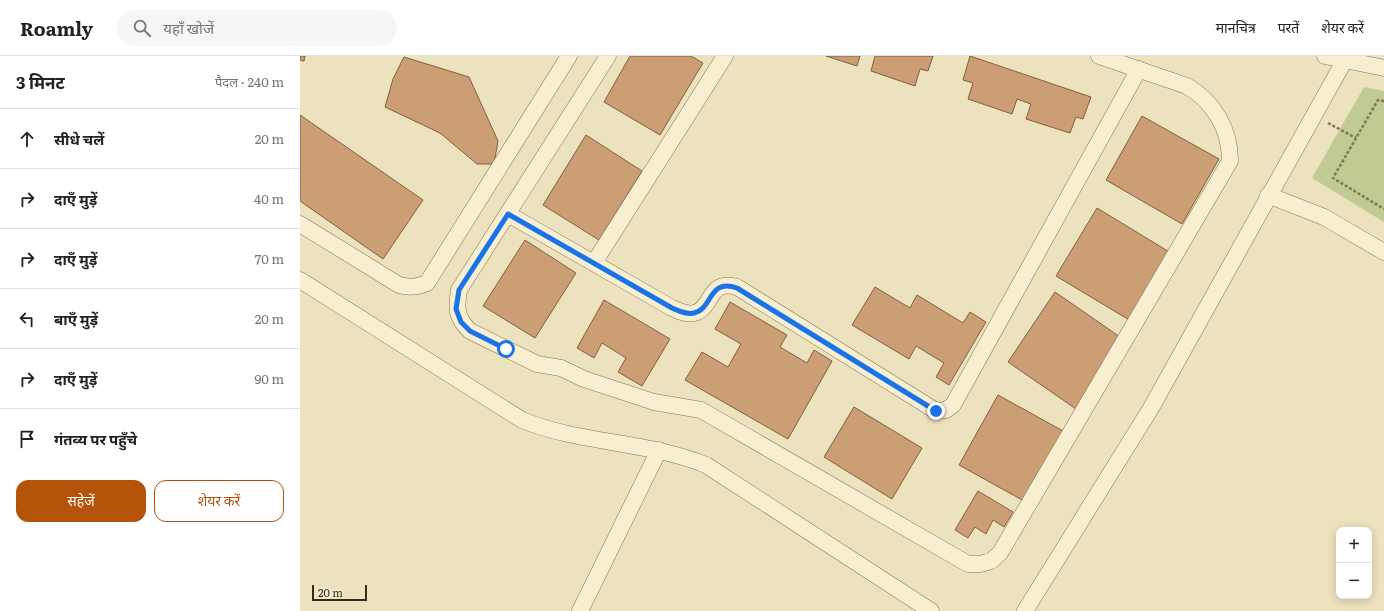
<!DOCTYPE html>
<html lang="hi">
<meta charset="utf-8">
<style>
:root{--surface:#fff;--page:#f6f6f6;--text:#222;--muted:#767676;--line:#e0e0e0;--accent:#b45309}
body{margin:0;font-family:Literata,"Noto Sans Devanagari",serif;background:var(--page);color:var(--text)}
.controls{position:absolute;right:12px;bottom:12px;display:grid;overflow:hidden;border-radius:8px;box-shadow:0 2px 10px #0003}
.controls button{width:36px;height:36px;display:grid;place-items:center;padding:0;border:0;border-bottom:1px solid var(--line);background:var(--surface);color:var(--text);font:20px sans-serif}
.scale{position:absolute;left:12px;bottom:10px;width:55px;box-sizing:border-box;padding-left:4px;border:2px solid #34291c;border-top:0;font-size:11px;line-height:14px;white-space:nowrap;color:#34291c;-webkit-text-stroke:3px #f4eccd;paint-order:stroke}
.stop{position:absolute;width:12px;height:12px;margin:-9px;border:3px solid #1a73e8;border-radius:50%;background:#fff}
.stop.end{background:#1a73e8;border-color:#fff;box-shadow:0 1px 4px #0008}
.list{margin:0;padding:0;list-style:none}
h2{display:flex;justify-content:space-between;align-items:center;height:52px;margin:0;padding:0 16px;font-size:17px}
h2 small{font-size:13px;font-weight:400;color:var(--muted)}
.list li{display:grid;grid-template-columns:26px 1fr auto;gap:12px;align-items:center;box-sizing:border-box;height:60px;padding:0 16px;border-top:1px solid var(--line)}
.list b{display:block;font-size:15px;white-space:nowrap}
.list em{font-size:13px;font-style:normal;color:var(--muted)}
.actions{display:flex;gap:8px;padding:12px 16px}
.actions a{flex:1;padding:9px 0;border:1px solid var(--accent);border-radius:12px;text-align:center;font-size:14px;color:var(--accent)}
.actions .main{background:var(--accent);color:#fff}
.icon{flex:none;width:22px;height:22px;fill:none;stroke:currentColor;stroke-width:2;stroke-linecap:round;stroke-linejoin:round}
.map{position:relative;flex:none;width:1084px;height:555px;overflow:hidden}
header{display:flex;align-items:center;gap:24px;box-sizing:border-box;height:56px;padding:0 20px;background:var(--surface);border-bottom:1px solid var(--line)}
header strong{font-size:19px}
nav{display:flex;gap:22px;margin-inline-start:auto;font-size:14px}
.search{width:280px;height:36px;background:var(--page);display:flex;align-items:center;gap:10px;box-sizing:border-box;padding:0 14px;border-radius:22px;color:var(--muted);font-size:15px}
main{display:flex}
aside{flex:1;background:var(--surface)}
.map>svg:first-child{display:block}
</style>
<header>
<strong>Roamly</strong>
<div class="search"><svg class="icon" aria-label="search" viewBox="0 0 24 24"><circle cx="10" cy="10" r="6"/><path d="M15 15l6 6"/></svg>यहाँ खोजें</div>
<nav><a>मानचित्र</a><a>परतें</a><a>शेयर करें</a></nav>
</header>
<main>
<aside>
<h2>3 मिनट<small>पैदल · 240 m</small></h2>
<ul class="list">
<li><svg class="icon" aria-label="ahead" viewBox="0 0 24 24"><path d="M12 20V5M6 11l6-6 6 6"/></svg><div><b>सीधे चलें</b></div><em>20 m</em></li>
<li><svg class="icon" aria-label="right" viewBox="0 0 24 24"><path d="M7 20v-9h11M14 6l5 5-5 5"/></svg><div><b>दाएँ मुड़ें</b></div><em>40 m</em></li>
<li><svg class="icon" aria-label="right" viewBox="0 0 24 24"><path d="M7 20v-9h11M14 6l5 5-5 5"/></svg><div><b>दाएँ मुड़ें</b></div><em>70 m</em></li>
<li><svg class="icon" aria-label="left" viewBox="0 0 24 24"><path d="M17 20v-9H6M10 6l-5 5 5 5"/></svg><div><b>बाएँ मुड़ें</b></div><em>20 m</em></li>
<li><svg class="icon" aria-label="right" viewBox="0 0 24 24"><path d="M7 20v-9h11M14 6l5 5-5 5"/></svg><div><b>दाएँ मुड़ें</b></div><em>90 m</em></li>
<li><svg class="icon" aria-label="arrive" viewBox="0 0 24 24"><path d="M6 21V4h12l-3 4 3 4H6"/></svg><div><b>गंतव्य पर पहुँचे</b></div></li>
</ul>
<div class="actions"><a class="main">सहेजें</a><a>शेयर करें</a></div>
</aside>
<div class="map">
<svg width="1084" height="555" viewBox="0 0 1084 555">
<rect width="100%" height="100%" fill="#ede2be"/>
<path fill="#c0ca93" d="M 1064,31 L 1084,35 L 1084,166 L 1012,122 Z"/>
<path fill="#cb9e74" stroke="#835e3e" d="M 0,0 L 5,0 L 4,5 L 0,4 Z
M 330,0 L 391,0 L 403,7 L 360,79 L 304,46 Z
M 526,0 L 560,0 L 557,10 Z
M 575,0 L 633,0 L 628,15 L 620,13 L 615,30 L 571,15 Z
M 670,0 L 791,41 L 783,63 L 776,61 L 770,77 L 726,63 L 731,48 L 717,43 L 712,58 L 668,43 L 673,27 L 663,24 Z
M 104,1 L 169,21 L 198,85 L 194,108 L 177,108 L 140,77 L 85,51 L 93,23 Z
M 0,59 L 123,144 L 83,203 L 0,145 Z
M 842,60 L 919,103 L 882,168 L 806,124 Z
M 286,79 L 342,115 L 299,184 L 243,149 Z
M 797,152 L 871,197 L 831,265 L 756,220 Z
M 225,184 L 276,217 L 235,282 L 183,250 Z
M 575,231 L 610,252 L 617,239 L 663,267 L 670,256 L 686,266 L 649,329 L 636,321 L 644,307 L 616,290 L 609,303 L 552,269 Z
M 755,236 L 823,283 L 776,353 L 708,306 Z
M 304,244 L 370,283 L 342,330 L 318,316 L 326,302 L 302,287 L 294,302 L 277,292 Z
M 430,246 L 487,279 L 480,291 L 507,307 L 514,294 L 532,305 L 488,383 L 385,324 L 402,296 L 428,311 L 441,288 L 415,273 Z
M 698,339 L 763,375 L 724,445 L 659,409 Z
M 554,351 L 622,392 L 592,443 L 524,401 Z
M 678,435 L 713,456 L 704,471 L 693,464 L 686,478 L 675,471 L 668,482 L 655,474 Z"/>
<g fill="none" stroke-linecap="round" stroke-linejoin="round">
<defs>
<path id="street" d="M 308,0 L 159,234 C 156,252 156,262 170,275 L 237,308 L 261,312 L 284,323 L 354,346 L 401,354 L 668,508 L 680,508 L 691,505 L 700,497 L 930,105 C 930,73 914,46 887,30 L 799,0
M 1025,0 L 1084,12
M 968,139 L 1024,161 L 1084,196
M 208,158 L 372,252 C 379,255 387,259 394,257 C 413,253 408,222 437,231 L 636,355 L 646,354 L 653,349 L 839,13
M 0,168 L 99,229 C 110,232 117,231 127,227 L 269,0
M 294,207 L 425,0
M 0,224 L 222,364 C 281,388 347,385 406,409 L 631,555
M 280,555 L 359,394
M 725,555 L 851,352 L 1047,0"/>
</defs>
<use href="#street" stroke="#857257" stroke-width="17"/>
<path stroke="#857257" stroke-width="2.5" stroke-dasharray="3 2" stroke-linecap="butt" d="M 1084,45 L 1078,44 L 1033,122 L 1084,153
M 1028,67 L 1056,82"/>
<use href="#street" stroke="#f8efd1" stroke-width="16"/>
</g>
<g fill="none" stroke-linecap="round" stroke-linejoin="round">
<path stroke="#1a73e8" stroke-width="5" d="M 206,293 L 170,275 L 161,266 L 156,253 L 159,234 L 208,158 L 372,252 C 379,255 387,259 394,257 C 413,253 408,222 437,232 L 636,355"/>
</g>
</svg>
<div class="controls">
<button>+</button>
<button>−</button>
</div>
<div class="scale">20 m</div>
<div class="stop" style="left:206px;top:293px"></div>
<div class="stop end" style="left:636px;top:355px"></div>
</div>
</main>
